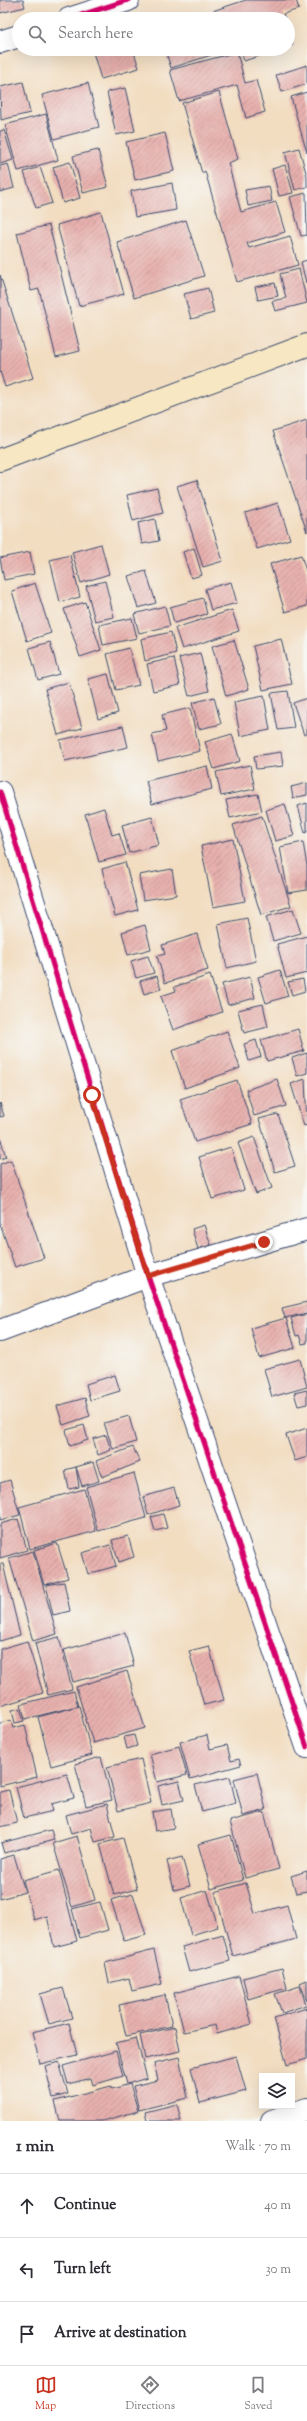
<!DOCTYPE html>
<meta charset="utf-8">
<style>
:root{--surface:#fff;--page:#f2f2f3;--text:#2b2b33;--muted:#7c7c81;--line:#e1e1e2;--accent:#c8321e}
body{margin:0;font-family:"Sorts Mill Goudy",serif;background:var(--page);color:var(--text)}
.controls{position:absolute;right:12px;bottom:12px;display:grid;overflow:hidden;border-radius:0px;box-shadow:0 4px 16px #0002}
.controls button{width:36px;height:36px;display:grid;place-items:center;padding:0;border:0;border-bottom:1px solid var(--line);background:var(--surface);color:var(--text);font:20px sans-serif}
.stop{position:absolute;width:12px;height:12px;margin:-9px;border:3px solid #c8321e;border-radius:50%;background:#fff}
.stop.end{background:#c8321e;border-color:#fff;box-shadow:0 1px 4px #0008}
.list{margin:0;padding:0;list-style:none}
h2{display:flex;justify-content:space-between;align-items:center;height:52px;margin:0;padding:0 16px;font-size:17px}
h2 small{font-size:13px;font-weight:400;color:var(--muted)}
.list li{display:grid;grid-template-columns:26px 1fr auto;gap:12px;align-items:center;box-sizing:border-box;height:64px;padding:0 16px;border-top:1px solid var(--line)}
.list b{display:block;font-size:15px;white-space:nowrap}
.list em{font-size:13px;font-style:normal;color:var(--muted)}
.icon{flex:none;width:22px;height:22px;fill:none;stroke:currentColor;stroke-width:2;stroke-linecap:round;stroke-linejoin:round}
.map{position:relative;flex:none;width:307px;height:2121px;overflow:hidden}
.search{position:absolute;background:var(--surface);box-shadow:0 4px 16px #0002;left:12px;right:12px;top:12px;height:44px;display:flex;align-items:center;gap:10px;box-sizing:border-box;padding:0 14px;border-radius:22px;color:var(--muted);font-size:15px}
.sheet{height:244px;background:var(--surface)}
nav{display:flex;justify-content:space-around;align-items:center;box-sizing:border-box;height:56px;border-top:1px solid var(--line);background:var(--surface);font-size:11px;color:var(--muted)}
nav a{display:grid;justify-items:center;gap:2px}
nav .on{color:var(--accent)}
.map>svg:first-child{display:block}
</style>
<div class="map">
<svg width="307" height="2121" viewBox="0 0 307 2121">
<defs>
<pattern id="building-hatch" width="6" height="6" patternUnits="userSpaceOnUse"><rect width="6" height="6" fill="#e8b1ae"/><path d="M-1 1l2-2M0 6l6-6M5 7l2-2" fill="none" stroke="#bb9091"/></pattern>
</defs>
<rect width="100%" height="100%" fill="#f6f6f2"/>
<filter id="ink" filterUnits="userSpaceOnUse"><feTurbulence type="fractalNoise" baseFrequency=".025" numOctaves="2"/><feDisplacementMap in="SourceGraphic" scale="8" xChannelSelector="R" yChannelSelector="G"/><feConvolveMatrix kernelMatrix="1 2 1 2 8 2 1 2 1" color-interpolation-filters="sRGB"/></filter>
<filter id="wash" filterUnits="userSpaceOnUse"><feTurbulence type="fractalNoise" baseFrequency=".012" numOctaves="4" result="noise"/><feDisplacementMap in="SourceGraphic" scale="16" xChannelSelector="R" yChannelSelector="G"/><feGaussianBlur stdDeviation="0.9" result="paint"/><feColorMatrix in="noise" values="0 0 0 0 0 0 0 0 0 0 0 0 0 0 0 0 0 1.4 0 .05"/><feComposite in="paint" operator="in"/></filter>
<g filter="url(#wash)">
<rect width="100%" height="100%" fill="#f2ddc1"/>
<g id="blocks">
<path fill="url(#building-hatch)" d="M 0,0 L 23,0 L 25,7 L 0,13 Z
M 246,0 L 296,0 L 299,9 L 283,14 L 285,19 L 188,19 Z
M 288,30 L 293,45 L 288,47 Z
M 92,49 L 133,49 L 139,68 L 101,79 Z
M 165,49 L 230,49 L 171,68 Z
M 240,49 L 280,49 L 244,61 Z
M 237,52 L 245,83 L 256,80 L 265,112 L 246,118 L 237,85 L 179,101 L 170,70 Z
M 307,65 L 307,84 L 282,92 L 276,75 Z
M 23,82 L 30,113 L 1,120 L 0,87 Z
M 88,83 L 99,127 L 54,139 L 42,95 Z
M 125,88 L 135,131 L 116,135 L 107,92 Z
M 219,92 L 238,159 L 228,163 L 241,212 L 276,202 L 285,232 L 247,243 L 249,248 L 290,236 L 298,265 L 237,282 L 205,171 L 202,173 L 182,103 Z
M 307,92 L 307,153 L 291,97 Z
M 46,114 L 58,160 L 18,171 L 5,125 Z
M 4,130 L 13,160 L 0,164 L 0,131 Z
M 165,133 L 174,171 L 135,180 L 126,142 Z
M 299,148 L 307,176 L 307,187 L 295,190 L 285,152 Z
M 98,150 L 108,187 L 83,193 L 73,156 Z
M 70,162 L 80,198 L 63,203 L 53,167 Z
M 8,164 L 14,188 L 0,192 L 0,166 Z
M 285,165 L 293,193 L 279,196 L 272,169 Z
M 40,167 L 52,203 L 36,208 L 24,172 Z
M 172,183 L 176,210 L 135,217 L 131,191 Z
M 269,186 L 272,201 L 248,206 L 245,190 Z
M 306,193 L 307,235 L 301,236 L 290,197 Z
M 101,212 L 124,294 L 79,306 L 57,225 Z
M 186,220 L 204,276 L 134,298 L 117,242 Z
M 49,225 L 80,351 L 56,357 L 39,289 L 31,291 L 17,233 Z
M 307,260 L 307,283 L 306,283 L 301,262 Z
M 299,269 L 307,303 L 275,311 L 272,301 L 286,298 L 280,274 Z
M 0,275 L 33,378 L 5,387 L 0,371 Z
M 275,283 L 278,296 L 258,300 L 255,287 Z
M 208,288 L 214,313 L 191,319 L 184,294 Z
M 307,420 L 307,532 L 273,431 Z
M 197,480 L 223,561 L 203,567 L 177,486 Z
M 157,488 L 163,513 L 133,521 L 127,495 Z
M 278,503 L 290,539 L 257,549 L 245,513 Z
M 155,519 L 159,541 L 142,544 L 138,523 Z
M 101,544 L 109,574 L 81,583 L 72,552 Z
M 194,548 L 202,575 L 191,578 L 183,552 Z
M 30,552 L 34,574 L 4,580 L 0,558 Z
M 70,555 L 80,597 L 60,602 L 50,560 Z
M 301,555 L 307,574 L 307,606 L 285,612 L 270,564 Z
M 146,571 L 156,603 L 138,608 L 128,576 Z
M 105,581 L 114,617 L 95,621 L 86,586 Z
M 231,582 L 237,603 L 211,610 L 205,589 Z
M 35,583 L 51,633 L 27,641 L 12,591 Z
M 203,598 L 207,614 L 174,623 L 170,607 Z
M 85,602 L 101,650 L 80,657 L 64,609 Z
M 165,606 L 170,626 L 139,633 L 134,614 Z
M 232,610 L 239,631 L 182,649 L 175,628 Z
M 132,618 L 137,638 L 103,645 L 99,625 Z
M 171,632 L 176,653 L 145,661 L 141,639 Z
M 281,639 L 292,684 L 263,690 L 253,646 Z
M 234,640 L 249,689 L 226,696 L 212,646 Z
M 50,642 L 59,674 L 38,680 L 29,648 Z
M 129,648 L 139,685 L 116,690 L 107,654 Z
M 200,653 L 209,691 L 189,696 L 179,658 Z
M 174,658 L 180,685 L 153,691 L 147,664 Z
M 108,674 L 118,713 L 98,719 L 88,679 Z
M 69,682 L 82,728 L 58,735 L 45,689 Z
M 288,691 L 294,728 L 278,730 L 271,693 Z
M 264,696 L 270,730 L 240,736 L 234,702 Z
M 214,697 L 221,724 L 199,729 L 192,703 Z
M 307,698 L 307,734 L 304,735 L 293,703 Z
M 190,708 L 200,751 L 158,761 L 152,734 L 166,731 L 162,715 Z
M 123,726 L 128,747 L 65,761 L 60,740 Z
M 232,734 L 240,761 L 214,769 L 205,742 Z
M 281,752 L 283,766 L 256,769 L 254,756 Z
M 250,765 L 255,789 L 221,796 L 216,772 Z
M 207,766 L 212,789 L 152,804 L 146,781 Z
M 307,783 L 307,795 L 293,798 L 291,787 Z
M 258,794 L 262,811 L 230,818 L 226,800 Z
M 307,803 L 307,832 L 305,833 L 298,806 Z
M 285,804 L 294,836 L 275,841 L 266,810 Z
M 104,808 L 112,835 L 119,833 L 126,855 L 99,862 L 85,814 Z
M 262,816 L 291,906 L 261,915 L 233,825 Z
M 152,817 L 159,845 L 129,853 L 122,825 Z
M 233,839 L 245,901 L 213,907 L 201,846 Z
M 303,842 L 307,866 L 307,890 L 288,893 L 280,847 Z
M 125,862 L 138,910 L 115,916 L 102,869 Z
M 172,869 L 176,895 L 143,900 L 139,875 Z
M 293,909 L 301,933 L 273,941 L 266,917 Z
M 247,918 L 256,961 L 227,968 L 218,924 Z
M 145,925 L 151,949 L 128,955 L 122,932 Z
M 197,934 L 208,970 L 165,983 L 157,956 L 165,954 L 162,945 Z
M 307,936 L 307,973 L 286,978 L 277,944 Z
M 148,956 L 154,973 L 136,978 L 131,961 Z
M 280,970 L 288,996 L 266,1003 L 258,977 Z
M 210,975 L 222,1012 L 173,1030 L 161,996 L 176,991 L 174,987 Z
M 157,976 L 161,989 L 144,994 L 140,981 Z
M 250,977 L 255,998 L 228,1005 L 222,984 Z
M 303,979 L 305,991 L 292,995 L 288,982 Z
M 263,1004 L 268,1027 L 244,1033 L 238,1010 Z
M 298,1029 L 304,1051 L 267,1061 L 261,1040 Z
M 227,1031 L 240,1068 L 185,1088 L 172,1051 Z
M 256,1040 L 261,1057 L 249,1061 L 244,1044 Z
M 307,1053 L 307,1073 L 297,1076 L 292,1058 Z
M 277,1079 L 286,1106 L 254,1116 L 246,1090 Z
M 305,1079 L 307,1125 L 304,1126 L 291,1084 Z
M 237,1080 L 252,1124 L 195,1142 L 180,1099 Z
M 0,1103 L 4,1116 L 0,1117 Z
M 278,1114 L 295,1166 L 275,1172 L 259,1119 Z
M 0,1137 L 6,1157 L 0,1159 Z
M 254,1137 L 272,1188 L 256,1194 L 238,1143 Z
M 231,1147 L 244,1190 L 212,1199 L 199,1157 Z
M 11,1160 L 44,1258 L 15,1267 L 0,1224 L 0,1164 Z
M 204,1225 L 211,1245 L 198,1249 L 192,1229 Z
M 307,1302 L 307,1313 L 285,1318 L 282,1308 Z
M 307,1314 L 307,1343 L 302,1344 L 299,1335 L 296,1336 L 291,1318 Z
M 286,1318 L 295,1348 L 259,1358 L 251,1328 Z
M 300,1359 L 307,1387 L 272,1397 L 264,1369 Z
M 115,1375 L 120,1391 L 90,1400 L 86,1384 Z
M 307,1390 L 307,1404 L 298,1406 L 294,1393 Z
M 85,1398 L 90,1416 L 63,1425 L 57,1406 Z
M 129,1416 L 136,1442 L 113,1449 L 104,1423 Z
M 84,1425 L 88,1440 L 70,1446 L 66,1430 Z
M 307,1428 L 307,1457 L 295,1461 L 286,1435 Z
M 106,1435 L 111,1450 L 98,1455 L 93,1439 Z
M 133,1447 L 140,1462 L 102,1477 L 96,1461 Z
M 93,1462 L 99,1481 L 82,1486 L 76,1467 Z
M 76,1467 L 79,1487 L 69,1489 L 65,1470 Z
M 134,1473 L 146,1518 L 98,1531 L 86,1487 Z
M 10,1480 L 20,1515 L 0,1520 L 0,1483 Z
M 174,1488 L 179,1505 L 148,1515 L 143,1497 Z
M 84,1489 L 96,1531 L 30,1549 L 19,1507 Z
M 163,1514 L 167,1528 L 155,1531 L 151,1517 Z
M 18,1519 L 27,1550 L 0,1558 L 0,1524 Z
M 128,1536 L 134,1557 L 119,1562 L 112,1540 Z
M 57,1543 L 68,1578 L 44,1585 L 34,1550 Z
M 110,1545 L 116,1566 L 88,1574 L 82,1553 Z
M 33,1551 L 57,1634 L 33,1641 L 9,1558 Z
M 0,1564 L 3,1564 L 20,1635 L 0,1641 Z
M 64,1582 L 70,1611 L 53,1615 L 46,1585 Z
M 125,1633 L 134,1666 L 73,1682 L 64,1650 Z
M 59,1637 L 72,1689 L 48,1695 L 35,1643 Z
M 27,1641 L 43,1693 L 0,1706 L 0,1649 Z
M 209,1646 L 224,1700 L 204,1705 L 189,1651 Z
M 127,1671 L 145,1728 L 93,1743 L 76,1687 Z
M 74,1691 L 78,1706 L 25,1719 L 21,1704 Z
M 79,1706 L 92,1755 L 51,1766 L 38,1717 Z
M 20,1708 L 24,1721 L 15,1723 L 12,1710 Z
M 11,1720 L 13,1728 L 25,1725 L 37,1777 L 0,1786 L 0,1723 Z
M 134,1735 L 137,1746 L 127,1749 L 124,1737 Z
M 207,1735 L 210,1749 L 227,1745 L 231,1761 L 239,1759 L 241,1765 L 190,1779 L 180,1742 Z
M 179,1746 L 187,1775 L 157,1782 L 150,1754 Z
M 101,1757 L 112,1800 L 86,1806 L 75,1764 Z
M 141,1759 L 151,1803 L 118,1811 L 107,1767 Z
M 257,1773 L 266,1810 L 243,1816 L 234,1779 Z
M 67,1774 L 74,1798 L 51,1804 L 53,1811 L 24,1818 L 16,1787 Z
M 230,1777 L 236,1803 L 202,1812 L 195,1785 Z
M 179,1781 L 184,1800 L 162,1805 L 158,1786 Z
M 9,1790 L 17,1823 L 0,1827 L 0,1792 Z
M 107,1804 L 115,1837 L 95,1842 L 91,1828 L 71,1834 L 66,1815 Z
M 171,1809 L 174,1828 L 155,1831 L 152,1812 Z
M 264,1812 L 279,1869 L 245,1878 L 230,1821 Z
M 51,1830 L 54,1840 L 4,1853 L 1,1843 Z
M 231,1835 L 243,1880 L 211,1889 L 198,1844 Z
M 77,1836 L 95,1900 L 72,1907 L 53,1843 Z
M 123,1838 L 137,1889 L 114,1895 L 100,1844 Z
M 14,1855 L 25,1892 L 0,1899 L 0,1859 Z
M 182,1857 L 190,1886 L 174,1890 L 167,1861 Z
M 59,1870 L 77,1941 L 54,1947 L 47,1916 L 34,1920 L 23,1880 Z
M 307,1871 L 307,1891 L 296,1893 L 291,1876 Z
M 246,1883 L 255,1914 L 287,1905 L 296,1939 L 233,1956 L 215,1892 Z
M 207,1890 L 218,1927 L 191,1935 L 181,1898 Z
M 133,1894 L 146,1935 L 124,1941 L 111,1900 Z
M 100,1902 L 108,1930 L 80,1938 L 72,1909 Z
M 223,1935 L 230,1961 L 189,1972 L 182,1947 Z
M 154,1950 L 162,1984 L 132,1991 L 129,1978 L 109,1983 L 105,1963 Z
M 282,1968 L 287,1988 L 248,1999 L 243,1978 Z
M 239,1976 L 252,2024 L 217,2034 L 215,2025 L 184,2032 L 174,1993 Z
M 307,1980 L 307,2001 L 300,1983 Z
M 300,1986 L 306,2005 L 282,2013 L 275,1994 Z
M 63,1988 L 72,2018 L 49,2024 L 40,1994 Z
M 165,1995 L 172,2026 L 126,2036 L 119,2005 Z
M 307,2008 L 307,2059 L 287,2065 L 274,2018 Z
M 69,2023 L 77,2055 L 40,2064 L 32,2032 Z
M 175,2027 L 180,2051 L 145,2059 L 140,2035 Z
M 136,2038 L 147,2078 L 127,2084 L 116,2043 Z
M 116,2051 L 123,2076 L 93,2085 L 91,2078 L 68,2084 L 63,2066 Z
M 236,2056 L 246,2091 L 200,2103 L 191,2068 Z
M 179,2057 L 188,2098 L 139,2110 L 133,2086 L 158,2080 L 154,2063 Z
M 59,2062 L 68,2094 L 53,2098 L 45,2066 Z
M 130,2084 L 138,2111 L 102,2121 L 60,2121 L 55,2101 L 111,2086 L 112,2089 Z
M 177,2104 L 181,2121 L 147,2121 L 145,2112 Z"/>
</g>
</g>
<g filter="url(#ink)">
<use href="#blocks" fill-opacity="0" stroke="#3b496d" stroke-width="1"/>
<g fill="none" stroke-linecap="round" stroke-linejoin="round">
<defs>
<path id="street" d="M 69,19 L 128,0
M 0,42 L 19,36
M 0,792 L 148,1276 L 307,1747
M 0,1331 L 148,1276 L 307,1229
M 272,2121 L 307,2109"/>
<path id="secondary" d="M 0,460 L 307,345"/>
</defs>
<use href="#street" stroke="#3b496d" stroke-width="24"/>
<use href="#secondary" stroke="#3b496d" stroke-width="24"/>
<use href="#street" stroke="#fff" stroke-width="22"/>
<use href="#secondary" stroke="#f7e8c3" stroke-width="22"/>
<defs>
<path id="cycleway" d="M 69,19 L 128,0
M 0,792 L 148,1276 L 307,1747"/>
</defs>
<use href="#cycleway" stroke="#f6f6f2" stroke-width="8"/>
<use href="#cycleway" stroke="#d6006c" stroke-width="5"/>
</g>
</g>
<g fill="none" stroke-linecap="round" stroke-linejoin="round" filter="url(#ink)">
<path stroke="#c8321e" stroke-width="5" d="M 92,1095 L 148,1276 L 264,1242"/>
</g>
</svg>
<div class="controls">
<button><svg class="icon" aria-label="layers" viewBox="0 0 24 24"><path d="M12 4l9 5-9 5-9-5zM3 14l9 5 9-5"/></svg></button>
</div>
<div class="stop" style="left:92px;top:1095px"></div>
<div class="stop end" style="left:264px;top:1242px"></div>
<div class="search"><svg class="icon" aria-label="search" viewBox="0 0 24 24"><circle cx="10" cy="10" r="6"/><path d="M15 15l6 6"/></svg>Search here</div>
</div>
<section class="sheet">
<h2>1 min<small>Walk · 70 m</small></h2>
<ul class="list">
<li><svg class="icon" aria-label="ahead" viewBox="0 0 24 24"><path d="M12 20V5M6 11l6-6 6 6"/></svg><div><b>Continue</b></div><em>40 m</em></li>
<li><svg class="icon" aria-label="left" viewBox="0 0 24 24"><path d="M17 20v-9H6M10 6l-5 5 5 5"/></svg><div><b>Turn left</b></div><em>30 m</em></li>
<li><svg class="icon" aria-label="arrive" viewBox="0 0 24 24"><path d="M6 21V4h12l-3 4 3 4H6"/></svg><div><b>Arrive at destination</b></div></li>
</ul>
</section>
<nav>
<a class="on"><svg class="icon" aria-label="map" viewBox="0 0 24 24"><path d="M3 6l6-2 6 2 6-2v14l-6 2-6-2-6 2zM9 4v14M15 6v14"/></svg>Map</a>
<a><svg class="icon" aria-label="directions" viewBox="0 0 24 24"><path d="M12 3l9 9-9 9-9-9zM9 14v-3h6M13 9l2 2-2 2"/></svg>Directions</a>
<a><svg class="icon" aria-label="saved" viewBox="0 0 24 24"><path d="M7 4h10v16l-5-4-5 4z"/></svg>Saved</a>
</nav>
